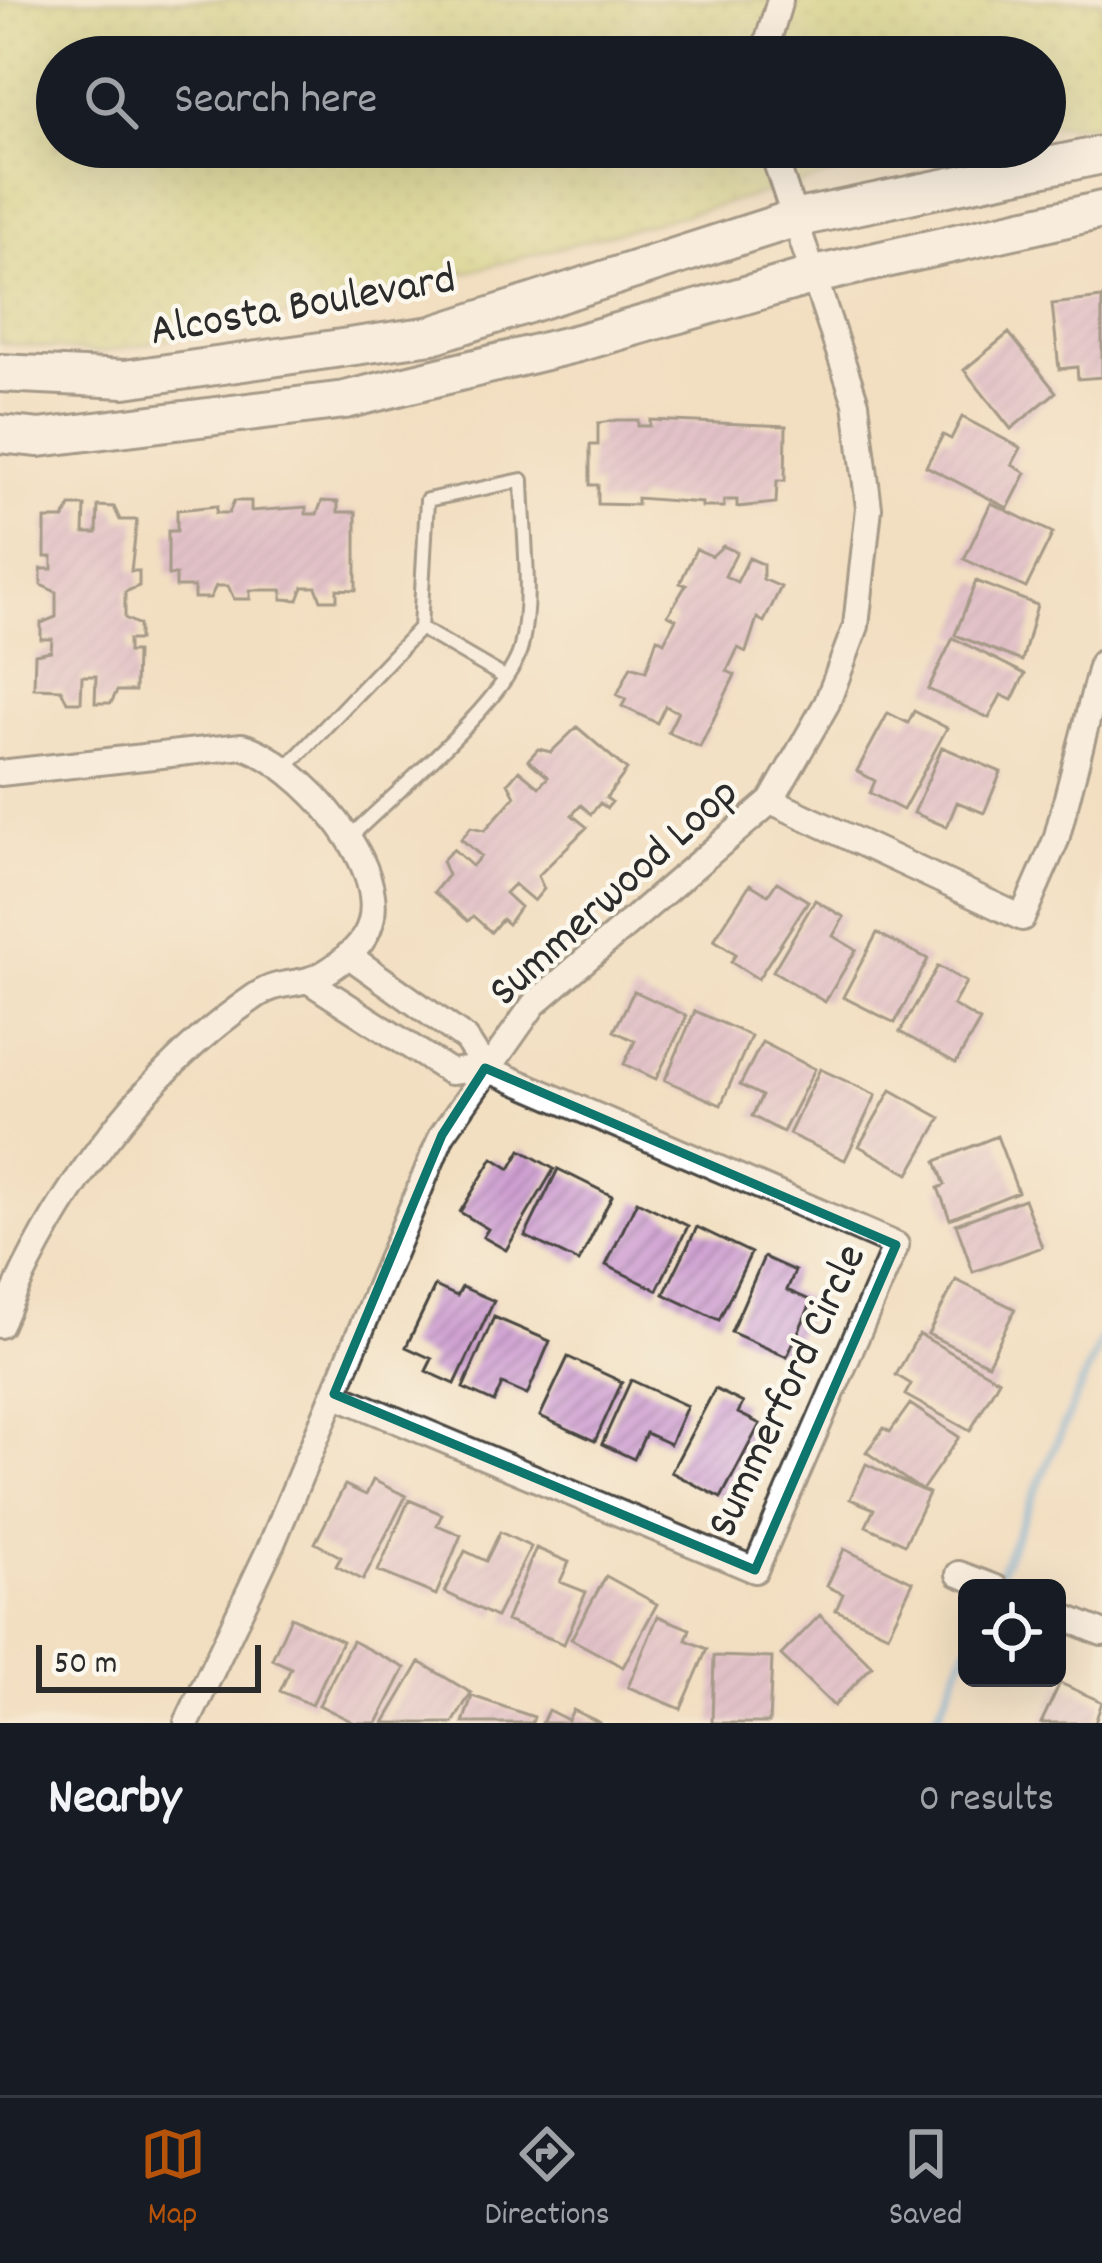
<!DOCTYPE html>
<style>
:root{--surface:#171b24;--page:#242831;--text:#f1f3f6;--muted:#9ea1a6;--line:#363941;--accent:#b45309}
body{margin:0;font-family:Dekko,sans-serif;background:var(--page);color:var(--text)}
.controls{position:absolute;right:36px;bottom:36px;display:grid;overflow:hidden;border-radius:18px;box-shadow:0 12px 48px #0002}
.controls button{width:108px;height:108px;display:grid;place-items:center;padding:0;border:0;border-bottom:3px solid var(--line);background:var(--surface);color:var(--text);font:60px sans-serif}
.scale{position:absolute;left:36px;bottom:30px;width:225px;box-sizing:border-box;padding-left:12px;border:6px solid #2b2b2b;border-top:0;font-size:33px;line-height:42px;white-space:nowrap;color:#2b2b2b;-webkit-text-stroke:9px #fbf7ec;paint-order:stroke}
.list{margin:0;padding:0;list-style:none}
h2{display:flex;justify-content:space-between;align-items:center;height:156px;margin:0;padding:0 48px;font-size:51px}
h2 small{font-size:39px;font-weight:400;color:var(--muted)}
.icon{flex:none;width:66px;height:66px;fill:none;stroke:currentColor;stroke-width:2;stroke-linecap:round;stroke-linejoin:round}
.map{position:relative;flex:none;width:1102px;height:1723px;overflow:hidden}
.search{position:absolute;background:var(--surface);box-shadow:0 12px 48px #0002;left:36px;right:36px;top:36px;height:132px;display:flex;align-items:center;gap:30px;box-sizing:border-box;padding:0 42px;border-radius:66px;color:var(--muted);font-size:45px}
.sheet{height:372px;background:var(--surface)}
nav{display:flex;justify-content:space-around;align-items:center;box-sizing:border-box;height:168px;border-top:3px solid var(--line);background:var(--surface);font-size:33px;color:var(--muted)}
nav a{display:grid;justify-items:center;gap:6px}
nav .on{color:var(--accent)}
.map>svg:first-child{display:block}
</style>
<div class="map">
<svg width="1102" height="1723" viewBox="0 0 1102 1723">
<defs>
<pattern id="grass-dots" width="8" height="8" patternUnits="userSpaceOnUse" patternTransform="scale(3)"><rect width="8" height="8" fill="#c4d172"/><path d="M2 2h.1M6 6h.1" fill="none" stroke="#a9b463" stroke-width="1.8" stroke-linecap="round"/></pattern>
<pattern id="building-hatch" width="6" height="6" patternUnits="userSpaceOnUse" patternTransform="scale(3)"><rect width="6" height="6" fill="#ce9ed1"/><path d="M-1 1l2-2M0 6l6-6M5 7l2-2" fill="none" stroke="#a781aa"/></pattern>
</defs>
<rect width="100%" height="100%" fill="#fbf7ec"/>
<filter id="ink" filterUnits="userSpaceOnUse"><feTurbulence type="fractalNoise" baseFrequency=".00833" numOctaves="2"/><feDisplacementMap in="SourceGraphic" scale="24" xChannelSelector="R" yChannelSelector="G"/><feConvolveMatrix kernelMatrix="1 2 1 2 8 2 1 2 1" color-interpolation-filters="sRGB"/></filter>
<filter id="wash" filterUnits="userSpaceOnUse"><feTurbulence type="fractalNoise" baseFrequency=".004" numOctaves="4" result="noise"/><feDisplacementMap in="SourceGraphic" scale="48" xChannelSelector="R" yChannelSelector="G"/><feGaussianBlur stdDeviation="2.7" result="paint"/><feColorMatrix in="noise" values="0 0 0 0 0 0 0 0 0 0 0 0 0 0 0 0 0 1.4 0 .05"/><feComposite in="paint" operator="in"/></filter>
<g filter="url(#wash)">
<rect width="100%" height="100%" fill="#f2dfc1"/>
<path fill="url(#grass-dots)" stroke="#787e4e" stroke-width="3" d="M 0,0 L 1102,0 L 1102,125 L 1045,125 L 1045,57 L 57,57 L 57,147 L 937,147 L 352,303 L 100,353 L 0,343 Z"/>
<g fill="none" stroke-linecap="round" stroke-linejoin="round">
<path stroke="#67a6da" stroke-width="9" d="M 994,1586 L 1102,1338
M 934,1723 L 967,1647"/>
</g>
<g id="blocks">
<path fill="url(#building-hatch)" d="M 1102,298 L 1102,377 L 1078,379 L 1077,367 L 1059,369 L 1052,304 Z
M 1009,333 L 1056,392 L 1011,429 L 964,370 Z
M 962,417 L 1021,448 L 1012,465 L 1026,473 L 1008,508 L 926,466 L 943,435 L 951,439 Z
M 617,420 L 638,420 L 638,426 L 650,426 L 650,420 L 786,426 L 785,481 L 777,481 L 776,503 L 737,507 L 737,500 L 724,500 L 724,507 L 702,507 L 702,503 L 637,498 L 637,505 L 598,504 L 598,485 L 590,485 L 590,445 L 598,445 L 598,423 Z
M 234,501 L 251,501 L 251,511 L 306,507 L 306,514 L 317,514 L 322,501 L 338,502 L 338,512 L 356,512 L 356,590 L 337,589 L 337,600 L 321,600 L 316,587 L 303,587 L 298,600 L 282,599 L 282,590 L 250,590 L 250,599 L 234,599 L 228,586 L 216,586 L 210,598 L 194,598 L 194,587 L 176,587 L 176,575 L 168,575 L 168,531 L 177,531 L 177,510 L 217,506 L 216,513 L 229,513 Z
M 991,503 L 1053,533 L 1026,588 L 964,559 Z
M 70,506 L 85,506 L 84,533 L 97,533 L 98,506 L 114,507 L 120,520 L 137,520 L 131,571 L 139,571 L 139,586 L 125,592 L 125,618 L 139,625 L 139,640 L 128,640 L 128,652 L 136,652 L 135,691 L 117,691 L 111,703 L 95,703 L 96,676 L 82,676 L 81,702 L 67,702 L 61,689 L 34,688 L 35,654 L 51,651 L 52,639 L 41,639 L 41,623 L 56,617 L 56,592 L 41,585 L 41,569 L 52,569 L 52,557 L 45,557 L 45,519 L 64,519 Z
M 723,546 L 737,552 L 725,576 L 737,582 L 749,558 L 763,564 L 763,579 L 781,587 L 764,622 L 757,618 L 746,652 L 738,648 L 727,671 L 735,675 L 700,747 L 668,732 L 678,712 L 665,706 L 657,723 L 622,706 L 626,699 L 617,695 L 631,666 L 646,671 L 657,638 L 664,642 L 676,619 L 668,615 L 686,585 L 680,583 L 696,549 L 712,556 Z
M 976,581 L 1037,605 L 1022,661 L 955,635 Z
M 953,638 L 1025,674 L 1012,700 L 1001,695 L 989,718 L 928,689 Z
M 914,711 L 947,728 L 903,810 L 870,793 L 875,781 L 857,771 L 888,713 L 908,723 Z
M 577,727 L 627,770 L 606,798 L 612,802 L 607,808 L 600,803 L 591,814 L 581,805 L 572,815 L 587,827 L 538,876 L 544,889 L 534,901 L 514,884 L 505,893 L 520,907 L 508,924 L 502,919 L 491,932 L 473,916 L 468,921 L 434,892 L 448,875 L 442,861 L 453,849 L 472,866 L 481,856 L 461,839 L 471,827 L 485,830 L 515,796 L 508,783 L 519,770 L 539,787 L 548,777 L 528,760 L 538,749 L 551,752 Z
M 942,747 L 1001,772 L 984,813 L 957,802 L 947,827 L 914,813 Z
M 777,882 L 808,901 L 758,979 L 731,962 L 736,954 L 714,940 L 750,884 L 768,895 Z
M 815,900 L 844,917 L 833,936 L 856,950 L 825,1002 L 773,971 Z
M 877,933 L 928,959 L 895,1023 L 843,997 Z
M 938,966 L 966,982 L 953,1005 L 980,1021 L 956,1063 L 900,1032 Z
M 634,991 L 687,1016 L 656,1079 L 624,1064 L 635,1041 L 614,1031 Z
M 695,1011 L 751,1036 L 721,1105 L 665,1080 Z
M 762,1042 L 815,1069 L 783,1132 L 752,1116 L 762,1096 L 740,1085 Z
M 820,1069 L 876,1095 L 845,1160 L 789,1134 Z
M 891,1090 L 941,1118 L 909,1174 L 859,1146 Z
M 997,1136 L 1018,1192 L 950,1219 L 938,1188 L 945,1185 L 936,1161 Z
M 521,1150 L 554,1169 L 506,1250 L 483,1237 L 488,1229 L 460,1212 L 493,1158 L 510,1169 Z
M 558,1169 L 612,1196 L 579,1262 L 525,1236 Z
M 1024,1199 L 1042,1247 L 973,1272 L 956,1224 Z
M 637,1201 L 688,1226 L 657,1290 L 606,1265 Z
M 697,1227 L 751,1253 L 719,1320 L 664,1294 Z
M 764,1257 L 795,1271 L 787,1290 L 812,1301 L 787,1357 L 731,1332 Z
M 956,1280 L 1015,1309 L 988,1364 L 928,1334 Z
M 435,1286 L 457,1296 L 462,1287 L 494,1301 L 455,1384 L 426,1371 L 432,1359 L 406,1347 Z
M 494,1317 L 550,1341 L 527,1395 L 502,1384 L 494,1402 L 463,1388 Z
M 919,1334 L 999,1380 L 970,1431 L 905,1395 L 911,1384 L 896,1375 Z
M 568,1357 L 622,1382 L 595,1441 L 540,1416 Z
M 631,1380 L 687,1406 L 670,1444 L 646,1433 L 634,1459 L 602,1444 Z
M 715,1389 L 743,1403 L 738,1413 L 760,1424 L 721,1498 L 671,1472 Z
M 910,1404 L 959,1437 L 922,1490 L 929,1493 L 905,1544 L 866,1526 L 874,1509 L 850,1499 L 866,1464 L 921,1490 L 866,1452 L 884,1428 L 890,1432 Z
M 373,1480 L 406,1496 L 363,1580 L 336,1566 L 341,1557 L 315,1543 L 345,1485 L 366,1495 Z
M 409,1500 L 442,1514 L 437,1525 L 461,1535 L 436,1595 L 378,1571 Z
M 500,1532 L 531,1547 L 496,1617 L 445,1592 L 465,1551 L 486,1561 Z
M 536,1548 L 569,1562 L 560,1582 L 586,1592 L 564,1644 L 506,1621 Z
M 844,1549 L 913,1582 L 888,1634 L 836,1610 L 843,1594 L 827,1586 Z
M 606,1576 L 657,1604 L 623,1667 L 571,1639 Z
M 820,1615 L 872,1666 L 834,1706 L 781,1655 Z
M 658,1616 L 690,1629 L 686,1640 L 707,1649 L 681,1709 L 628,1687 Z
M 291,1617 L 342,1641 L 312,1705 L 280,1691 L 291,1668 L 272,1659 Z
M 352,1641 L 405,1668 L 377,1723 L 355,1723 L 319,1705 Z
M 714,1656 L 772,1658 L 769,1723 L 712,1723 Z
M 420,1662 L 471,1693 L 453,1723 L 384,1723 Z
M 1060,1683 L 1102,1702 L 1095,1723 L 1041,1723 Z
M 472,1696 L 534,1717 L 532,1723 L 463,1723 Z
M 548,1710 L 568,1720 L 573,1710 L 601,1723 L 542,1723 Z"/>
</g>
</g>
<g filter="url(#ink)">
<use href="#blocks" fill-opacity="0" stroke="#494642" stroke-width="3"/>
<g fill="none" stroke-linecap="round" stroke-linejoin="round">
<defs>
<path id="lane" d="M 420,628 L 506,678
M 287,767 L 420,628 L 427,500 L 522,480 C 523,533 533,595 521,647 C 509,699 390,797 349,838"/>
<path id="street" d="M 763,57 L 780,0
M 0,773 L 242,746 C 297,761 402,873 365,936 C 356,952 326,976 308,980 C 289,985 275,983 257,995 C 141,1074 53,1197 0,1325
M 771,801 L 1022,918 L 1056,840 L 1102,663
M 348,955 L 466,1039 L 485,1068
M 309,981 L 450,1072 L 485,1068 L 896,1245 L 755,1570 L 334,1394
M 959,1574 L 996,1588
M 1057,1614 L 1102,1633
M 187,1723 L 271,1546 L 442,1135 L 534,1004 L 771,801 L 827,703 L 856,626 L 869,508 L 856,403 L 771,147"/>
<path id="secondary" d="M 0,373 L 125,379 L 432,335 L 793,219 L 1102,155
M 0,434 L 39,438 L 345,400 L 578,343 L 815,275 L 1102,210"/>
</defs>
<use href="#lane" stroke="#494642" stroke-width="18"/>
<use href="#street" stroke="#494642" stroke-width="30"/>
<use href="#secondary" stroke="#494642" stroke-width="42"/>
<use href="#lane" stroke="#fff" stroke-width="12"/>
<use href="#street" stroke="#fff" stroke-width="24"/>
<use href="#secondary" stroke="#fff" stroke-width="36"/>
</g>
</g>
<path d="M0 0H1102V1723H0ZM 485,1068 L 896,1245 L 755,1570 L 334,1394 L 442,1135 Z" fill="#f2dfc1" fill-opacity=".55" fill-rule="evenodd"/>
<path fill="none" stroke="#0f766e" stroke-width="9" stroke-linejoin="round" d="M 485,1068 L 896,1245 L 755,1570 L 334,1394 L 442,1135 Z"/>
<g text-anchor="middle" stroke-width="9" stroke-linejoin="round" paint-order="stroke">
<g font-size="45" fill="#2b2b2b" stroke="#fbf7ec">
<text transform="translate(302 301) rotate(-10)" y="16">Alcosta Boulevard</text>
<text transform="translate(611 889) rotate(-42)" y="16">Summerwood Loop</text>
<text transform="translate(783 1389) rotate(-65)" y="16">Summerford Circle</text>
</g>
</g>
</svg>
<div class="controls">
<button><svg class="icon" aria-label="locate" viewBox="0 0 24 24"><circle cx="12" cy="12" r="6"/><path d="M12 2v4M12 18v4M2 12h4M18 12h4"/></svg></button>
</div>
<div class="scale">50 m</div>
<div class="search"><svg class="icon" aria-label="search" viewBox="0 0 24 24"><circle cx="10" cy="10" r="6"/><path d="M15 15l6 6"/></svg>Search here</div>
</div>
<section class="sheet">
<h2>Nearby<small>0 results</small></h2>
<ul class="list">
</ul>
</section>
<nav>
<a class="on"><svg class="icon" aria-label="map" viewBox="0 0 24 24"><path d="M3 6l6-2 6 2 6-2v14l-6 2-6-2-6 2zM9 4v14M15 6v14"/></svg>Map</a>
<a><svg class="icon" aria-label="directions" viewBox="0 0 24 24"><path d="M12 3l9 9-9 9-9-9zM9 14v-3h6M13 9l2 2-2 2"/></svg>Directions</a>
<a><svg class="icon" aria-label="saved" viewBox="0 0 24 24"><path d="M7 4h10v16l-5-4-5 4z"/></svg>Saved</a>
</nav>
